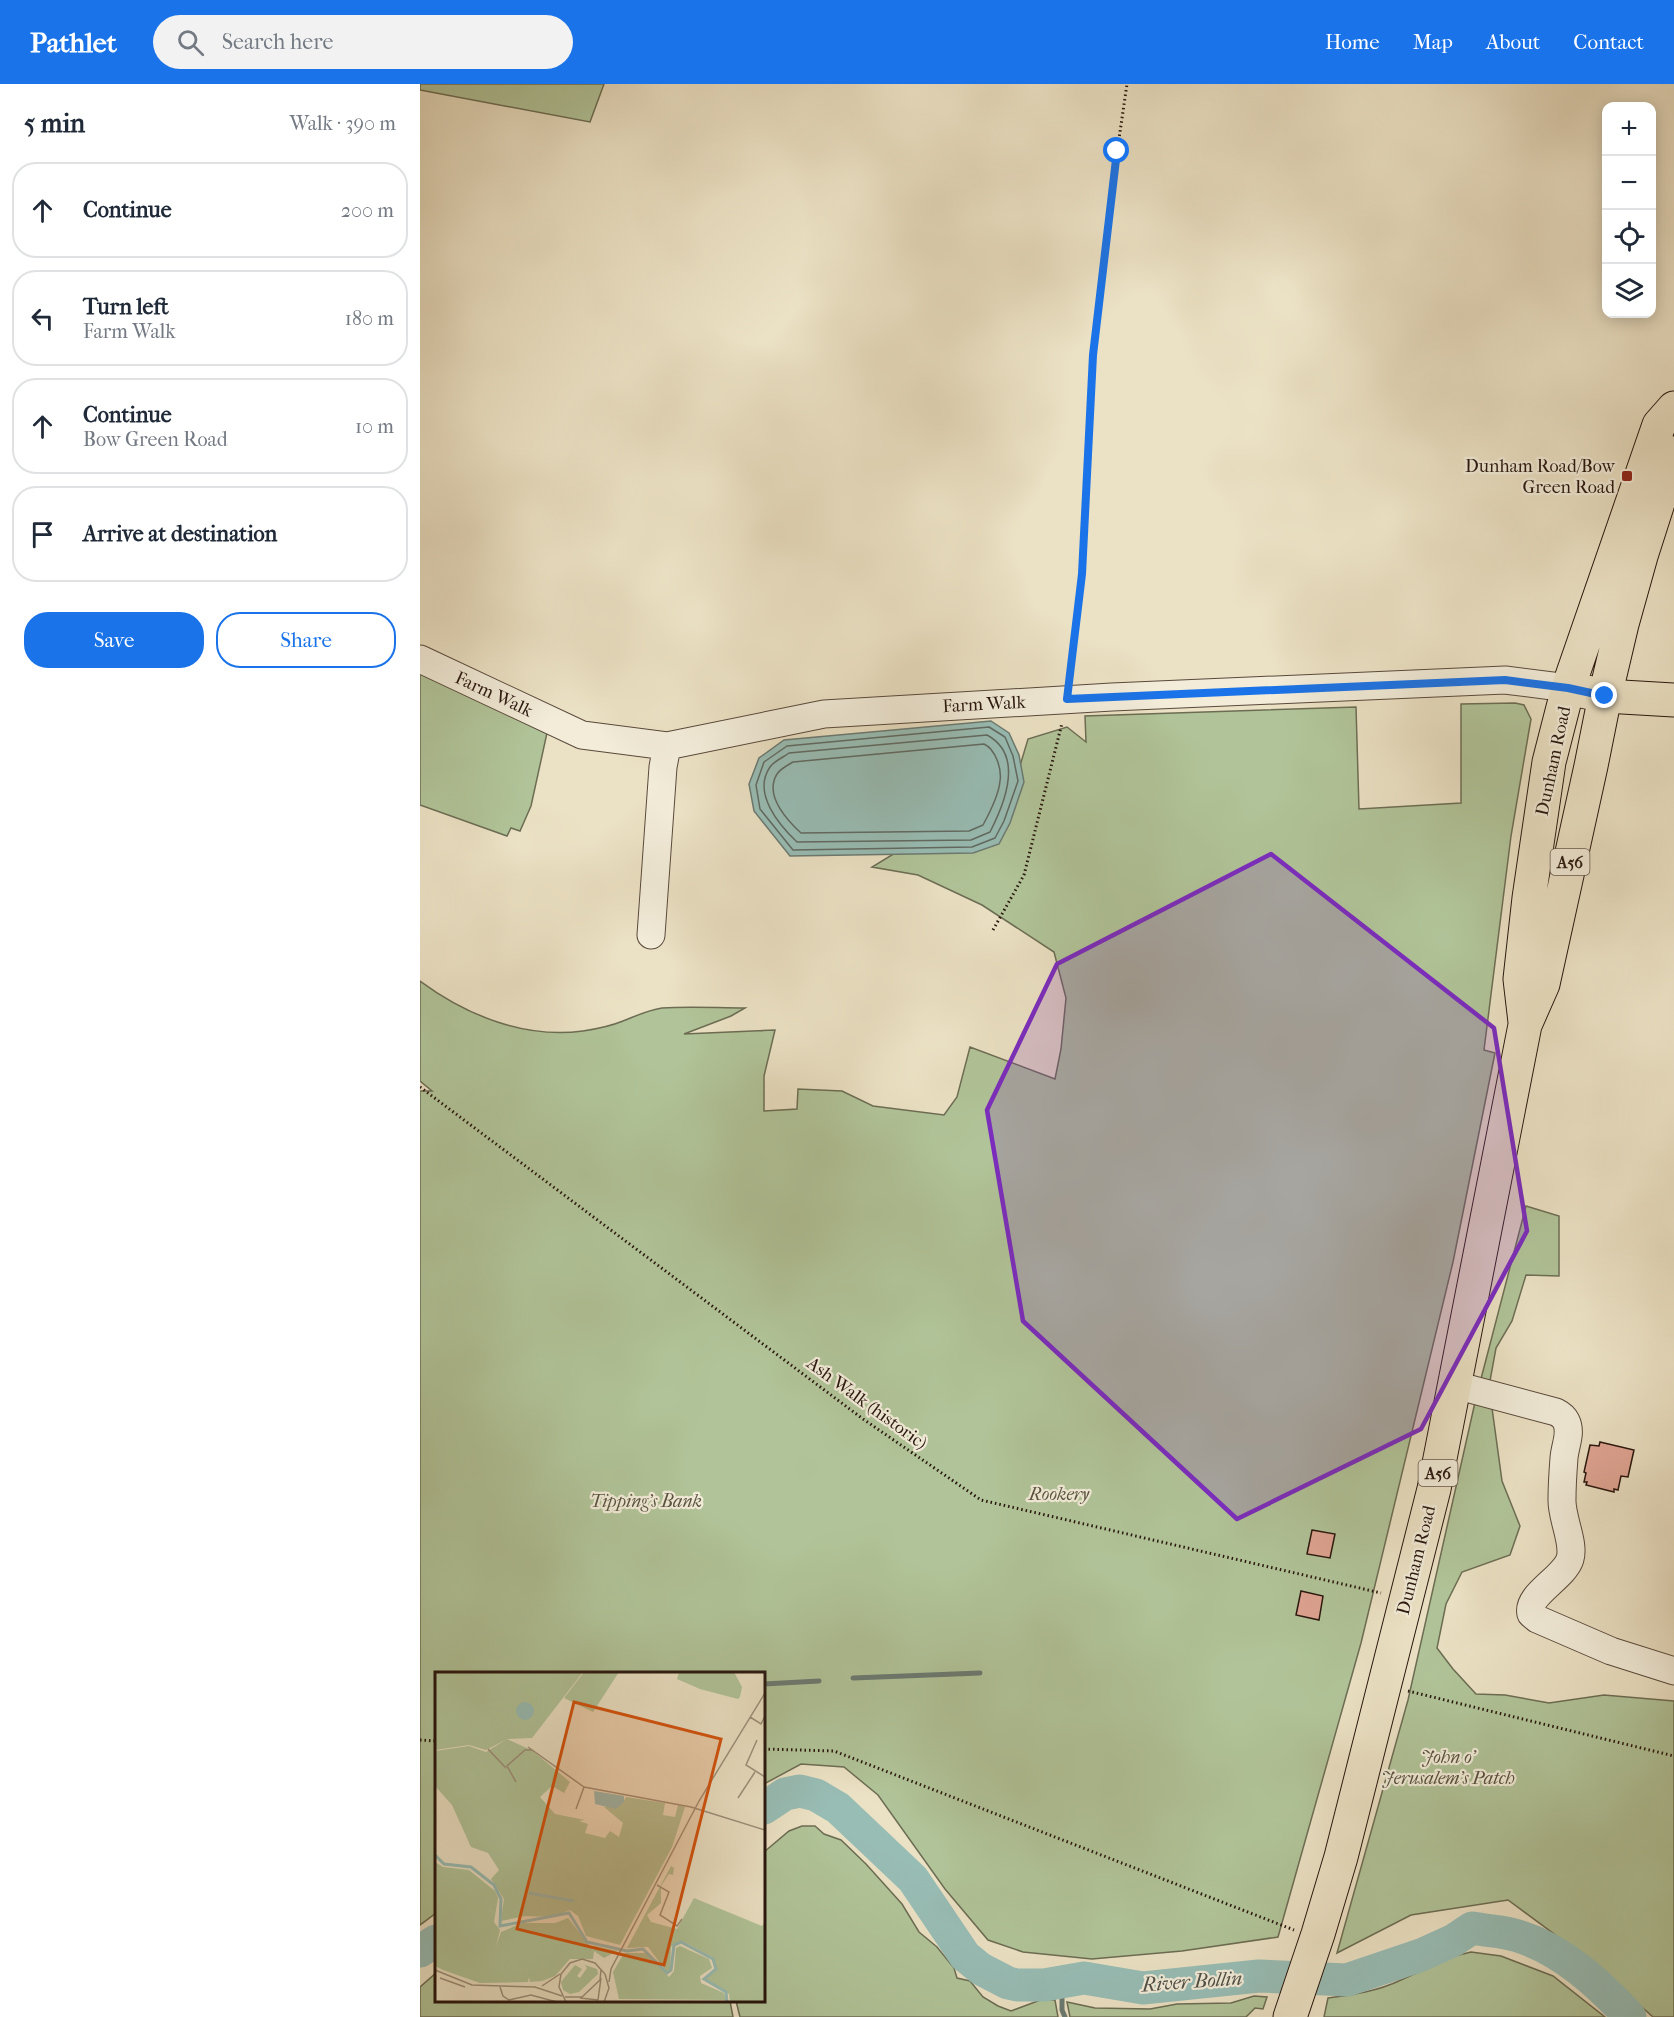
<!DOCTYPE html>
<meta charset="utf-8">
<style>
:root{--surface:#fff;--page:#f2f2f3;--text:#1f2937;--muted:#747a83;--line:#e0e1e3;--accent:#1a73e8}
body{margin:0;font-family:"IM FELL French Canon",serif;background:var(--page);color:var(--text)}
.controls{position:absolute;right:18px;top:18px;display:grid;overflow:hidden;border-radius:12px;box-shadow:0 3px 15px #0003}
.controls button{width:54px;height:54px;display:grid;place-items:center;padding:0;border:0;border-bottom:2px solid var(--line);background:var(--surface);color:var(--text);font:30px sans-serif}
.stop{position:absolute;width:18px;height:18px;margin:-14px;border:4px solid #1a73e8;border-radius:50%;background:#fff}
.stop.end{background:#1a73e8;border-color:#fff;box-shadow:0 2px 6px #0008}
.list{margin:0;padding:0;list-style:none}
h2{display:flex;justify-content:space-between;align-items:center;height:78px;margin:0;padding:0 24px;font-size:26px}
h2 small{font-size:20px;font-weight:400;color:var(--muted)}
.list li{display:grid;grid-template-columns:39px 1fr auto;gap:18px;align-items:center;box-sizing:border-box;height:96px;margin:0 12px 12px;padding:0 12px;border:2px solid var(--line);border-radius:24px}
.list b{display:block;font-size:22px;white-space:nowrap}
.list p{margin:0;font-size:20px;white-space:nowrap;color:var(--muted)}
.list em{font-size:20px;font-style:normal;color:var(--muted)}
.actions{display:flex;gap:12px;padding:18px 24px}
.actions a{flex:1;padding:14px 0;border:2px solid var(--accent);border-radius:24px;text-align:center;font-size:21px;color:var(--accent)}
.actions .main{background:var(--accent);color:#fff}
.icon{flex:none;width:33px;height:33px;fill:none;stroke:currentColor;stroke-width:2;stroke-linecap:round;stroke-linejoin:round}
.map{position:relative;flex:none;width:1254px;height:1933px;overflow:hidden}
header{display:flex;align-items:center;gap:36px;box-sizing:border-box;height:84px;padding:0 30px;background:var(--accent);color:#fff}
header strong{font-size:28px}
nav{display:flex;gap:33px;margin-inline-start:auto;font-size:21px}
.search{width:420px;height:54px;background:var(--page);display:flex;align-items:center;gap:15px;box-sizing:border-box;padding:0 21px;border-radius:33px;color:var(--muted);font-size:22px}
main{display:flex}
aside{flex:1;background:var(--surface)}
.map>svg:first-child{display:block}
</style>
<header>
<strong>Pathlet</strong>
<div class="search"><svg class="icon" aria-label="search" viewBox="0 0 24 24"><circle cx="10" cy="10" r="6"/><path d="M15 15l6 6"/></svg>Search here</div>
<nav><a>Home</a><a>Map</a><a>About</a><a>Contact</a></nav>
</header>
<main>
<aside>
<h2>5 min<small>Walk · 390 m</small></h2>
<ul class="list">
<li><svg class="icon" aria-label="ahead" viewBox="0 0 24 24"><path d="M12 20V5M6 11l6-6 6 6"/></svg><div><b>Continue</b></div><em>200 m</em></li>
<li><svg class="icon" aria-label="left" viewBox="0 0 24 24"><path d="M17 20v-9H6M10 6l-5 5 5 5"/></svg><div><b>Turn left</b><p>Farm Walk</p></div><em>180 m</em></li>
<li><svg class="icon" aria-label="ahead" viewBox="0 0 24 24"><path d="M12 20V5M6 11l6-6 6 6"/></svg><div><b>Continue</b><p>Bow Green Road</p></div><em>10 m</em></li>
<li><svg class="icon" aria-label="arrive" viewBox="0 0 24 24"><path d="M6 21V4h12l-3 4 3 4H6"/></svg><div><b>Arrive at destination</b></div></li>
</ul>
<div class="actions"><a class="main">Save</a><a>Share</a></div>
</aside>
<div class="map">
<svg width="1254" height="1933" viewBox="0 0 1254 1933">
<rect width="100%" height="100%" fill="#ebe1c4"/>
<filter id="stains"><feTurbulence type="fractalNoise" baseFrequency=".00333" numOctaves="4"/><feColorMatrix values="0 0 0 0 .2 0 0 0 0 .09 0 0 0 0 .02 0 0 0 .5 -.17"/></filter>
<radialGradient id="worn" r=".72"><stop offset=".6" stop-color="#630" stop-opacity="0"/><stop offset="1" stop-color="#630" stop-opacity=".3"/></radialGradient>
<path fill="#b1c499" stroke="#6c6d54" stroke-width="1.5" d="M 0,0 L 184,0 L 170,38 L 0,6 Z
M 0,588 L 127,649 L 111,722 L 100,747 L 91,744 L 87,752 L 0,721 Z
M 1095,619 L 1104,621 L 1111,635 L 1091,752 L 1064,966 L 1075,969 L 1033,1178 L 941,1559 L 858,1853 L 762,1867 L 672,1875 L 603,1868 L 568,1856 L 525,1805 L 458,1711 L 424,1683 L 381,1680 L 344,1700 L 344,1590 L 16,1590 L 16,1829 L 0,1841 L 0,1007 L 12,1007 L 0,997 L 0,897 C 46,931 104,955 163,947 C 176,945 191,942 203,937 C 216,932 228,926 242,924 C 269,922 298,924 325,924 L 311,932 L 264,950 L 355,946 L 344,992 L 344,1027 L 377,1025 L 378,1005 L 422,1007 L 453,1022 L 524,1031 L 537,1013 L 550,963 L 635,995 L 641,965 L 646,914 L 634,868 L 562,821 L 498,791 L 452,783 L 498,755 L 588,722 L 608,655 L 647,643 L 666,658 L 665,632 L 936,623 L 939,725 L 1041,719 L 1041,620 Z
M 1106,1122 L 1139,1132 L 1139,1192 L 1106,1191 L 1092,1237 L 1076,1264 L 1069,1302 L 1082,1397 L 1100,1442 L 1090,1471 L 1042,1488 L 1026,1520 L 1017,1564 L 1033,1585 L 1056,1610 L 1085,1611 L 1129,1619 L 1184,1611 L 1254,1617 L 1254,1933 L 1233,1933 L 1168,1875 L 1088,1816 L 991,1831 L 917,1869 L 988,1616 L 1056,1314 Z
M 382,1742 L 395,1742 L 404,1750 L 421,1756 L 446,1780 L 482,1820 L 499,1848 L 517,1863 L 534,1884 L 537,1894 L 550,1897 L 563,1913 L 578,1922 L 591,1927 L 623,1915 L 635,1916 L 638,1933 L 320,1933 L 316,1917 L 344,1916 L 344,1768 L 369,1747 Z
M 1051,1868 L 1081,1872 L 1133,1892 L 1185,1933 L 904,1933 L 908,1914 C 933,1911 958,1907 981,1896 C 1005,1886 1025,1873 1051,1868 Z
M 16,1889 L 16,1916 L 310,1917 L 313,1933 L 0,1933 L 0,1903 Z
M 834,1912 L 847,1913 L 843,1925 L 835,1924 L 826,1933 L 650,1933 L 647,1918 L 675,1924 L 730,1925 L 757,1920 L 811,1919 Z"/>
<path fill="#98bdb5" stroke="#6b7a72" stroke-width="1.5" d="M 571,637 L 589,649 L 599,671 L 604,698 L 590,739 L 579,760 L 553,769 L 370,772 L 334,727 L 329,700 L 339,674 L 364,656 Z"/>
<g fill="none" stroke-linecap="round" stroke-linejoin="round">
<path stroke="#606a62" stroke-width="1.5" d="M 569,643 L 585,653 L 593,672 L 598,697 L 584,737 L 575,754 L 552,763 L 373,766 L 340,725 L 336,701 L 344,678 L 367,662 Z
M 567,651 C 604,671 585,719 570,748 L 551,756 L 377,758 C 359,741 332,709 350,683 C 354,677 364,673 369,669 Z
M 564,660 C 575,665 582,684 580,697 C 579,709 569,730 563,741 L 549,747 L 381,749 C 367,736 344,711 357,690 C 360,685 368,681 373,678 Z"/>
<path stroke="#6b7a72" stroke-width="5" d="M 433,1594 L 560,1589
M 344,1600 L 399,1597
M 642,1898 L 642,1926 L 645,1933"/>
<path stroke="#98bdb5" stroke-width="33" d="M 344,1724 L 365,1710 L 380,1707 L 396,1711 L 418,1724 L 493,1795 L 545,1872 L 561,1885 L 588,1899 L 597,1901 L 624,1901 L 664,1894 L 723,1904 L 839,1892 L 927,1896 L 1001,1871 L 1034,1856 L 1052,1844 C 1067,1847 1084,1847 1098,1852 C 1143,1866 1179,1900 1210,1933
M 0,1867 L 16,1857"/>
</g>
<path fill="#e0a594" stroke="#28160e" stroke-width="1.5" d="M 1180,1358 L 1214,1366 L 1208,1393 L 1201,1392 L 1198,1406 L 1194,1405 L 1194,1408 L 1166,1401 L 1167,1398 L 1164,1398 L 1166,1389 L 1164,1388 L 1170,1361 L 1179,1362 Z
M 892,1446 L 915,1450 L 910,1474 L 887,1470 Z
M 881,1507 L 903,1512 L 899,1536 L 876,1531 Z"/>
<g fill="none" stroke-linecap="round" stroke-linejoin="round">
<defs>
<path id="minor" d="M 0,575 L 162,651 L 247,662 L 404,630 L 692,613 L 1085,596 L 1148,604
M 231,851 L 243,683 L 247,662
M 1035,1301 L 1136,1328 C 1140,1330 1144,1333 1146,1337 C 1152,1349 1145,1361 1144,1374 C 1143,1387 1142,1402 1142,1415 C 1141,1433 1155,1459 1150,1475 C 1144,1494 1106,1511 1111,1530 L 1117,1535 L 1191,1567 L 1254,1587"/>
<path id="major" d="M 1148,604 L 1185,612 L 1254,616"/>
<path id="highway" d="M 1105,938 L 1100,895 L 1109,814 L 1129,678 L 1148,604 L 1239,341 L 1254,324
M 870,1933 L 898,1850 L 921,1773 L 1014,1405 L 1105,941 L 1123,900 L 1171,682 L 1185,612 L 1202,540 L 1221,472 L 1254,369"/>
</defs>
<use href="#minor" stroke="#59493c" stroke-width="29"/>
<use href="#major" stroke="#28160e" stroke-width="35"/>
<use href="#highway" stroke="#28160e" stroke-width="35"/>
<path stroke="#28160e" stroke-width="3" stroke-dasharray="1.5 3" stroke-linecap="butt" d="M 650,594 L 662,490 L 673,271 L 694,89 L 707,0
M 573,846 L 604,791 L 642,639
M 0,1003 L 443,1335 L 561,1416 L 961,1509
M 988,1607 L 1254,1672
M 0,1656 L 16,1657
M 344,1665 L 414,1667 L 874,1846"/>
<use href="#minor" stroke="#f2ecd9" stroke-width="27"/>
<use href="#major" stroke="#ebe1c4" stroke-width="33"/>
<use href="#highway" stroke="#ebe1c4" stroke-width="33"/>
</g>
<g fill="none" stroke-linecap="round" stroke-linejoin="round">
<path stroke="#1a73e8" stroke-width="8" d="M 697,67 L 673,271 L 662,490 L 647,615 L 1085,596 L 1148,604 L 1185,612"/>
</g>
<path fill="#7b2cbf" fill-opacity="0.2" stroke="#7b2cbf" stroke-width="4.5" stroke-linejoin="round" d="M 851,770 L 1074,944 L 1107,1147 L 1001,1345 L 817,1435 L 603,1237 L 567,1026 L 637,880 Z"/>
<rect fill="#8f2418" stroke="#f2ecd9" stroke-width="2" x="1201" y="386" width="12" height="12" rx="3"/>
<g text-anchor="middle" stroke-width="4.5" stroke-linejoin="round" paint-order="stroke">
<g fill="#f2ecd9" stroke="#65564b" stroke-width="1.5">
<rect x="1130.5" y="765" width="39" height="26" rx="4.5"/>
<rect x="998.5" y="1376" width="39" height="26" rx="4.5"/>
</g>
<g font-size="16" font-weight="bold" fill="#28160e">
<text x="1150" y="784">A56</text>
<text x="1018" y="1395">A56</text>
</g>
<g font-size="18" fill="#28160e" stroke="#f2ecd9" text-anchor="end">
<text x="1195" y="388">Dunham Road/Bow<tspan x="1195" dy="21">Green Road</tspan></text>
</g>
<g font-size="18" fill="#28160e" stroke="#f2ecd9">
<text transform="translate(74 610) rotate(25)" y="6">Farm Walk</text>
<text transform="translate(564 620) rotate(-3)" y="6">Farm Walk</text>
<text transform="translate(1133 677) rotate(-78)" y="6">Dunham Road</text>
<text transform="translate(447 1319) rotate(36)" y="6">Ash Walk (historic)</text>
<text transform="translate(996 1476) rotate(-76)" y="6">Dunham Road</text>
</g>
<g font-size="18" font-style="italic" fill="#58533f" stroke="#f2ecd9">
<text x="639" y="1416">Rookery</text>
<text x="226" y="1423">Tipping's Bank</text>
<text x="1028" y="1679">John o'<tspan x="1028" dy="21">Jerusalem's Patch</tspan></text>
</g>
<g font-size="20" font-style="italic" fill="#4f5048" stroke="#f2ecd9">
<text transform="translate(772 1897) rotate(-4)" y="7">River Bollin</text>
</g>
</g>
<g transform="translate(15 1588)">
<rect width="330" height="330" fill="#ebe1c4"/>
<path d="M 0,0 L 148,0 L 97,66 L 72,67 L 98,79 L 135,110 L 129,121 L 117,114 L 105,125 L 120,142 L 150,148 L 144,149 L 153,152 L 150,161 L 170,166 L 175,159 L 184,165 L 188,151 L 169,135 L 187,132 L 191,125 L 230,131 L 228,143 L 240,145 L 243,133 L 250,135 L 237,175 L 185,273 L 151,264 L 143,244 L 135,238 L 117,245 L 90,244 L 66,249 L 69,227 L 56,207 L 64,198 L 53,181 L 36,175 L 17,133 L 0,114 L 0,79 L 34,74 L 51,80 L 72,67 L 51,78 L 34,73 L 0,78 ZM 149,0 L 184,0 L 158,40 L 129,26 ZM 244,0 L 299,0 L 307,15 L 305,25 L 303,27 L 265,17 L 242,7 ZM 0,190 L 8,195 L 34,198 L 60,219 L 63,226 L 59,250 L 65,258 L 61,274 L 66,260 L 87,251 L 120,251 L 133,246 L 158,278 L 159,274 L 182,279 L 169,286 L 159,279 L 158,287 L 135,287 L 120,304 L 107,309 L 95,310 L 94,305 L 93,310 L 45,311 L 8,298 L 0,294 ZM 236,194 L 239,196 L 238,203 L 234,202 L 226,214 L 226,231 L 212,243 L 216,250 L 242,257 L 259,226 L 327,254 L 330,250 L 330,330 L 295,330 L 294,322 L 270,306 L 281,298 L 277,285 L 253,272 L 244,269 L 236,275 L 235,298 L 231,299 L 213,275 L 192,276 ZM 245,274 L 274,287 L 277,296 L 265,304 L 266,311 L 289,321 L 291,328 L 184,327 L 178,300 L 189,281 L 211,281 L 234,305 L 239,299 L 241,276 ZM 140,293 L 147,297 L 142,304 L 145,306 L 152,296 L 150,293 L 162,297 L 163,302 L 144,320 L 135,322 L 128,318 L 126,310 Z" fill="#b1c499"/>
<path d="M81 39a9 9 0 1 1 18 0a9 9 0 1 1-18 0ZM 159,119 L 189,124 L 189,130 L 181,137 L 160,132 Z" fill="#98bdb5"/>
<path fill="none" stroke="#98bdb5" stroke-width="3" d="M 0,183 L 9,192 L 36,195 L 59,213 L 66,227 L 65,254 L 134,241 L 152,270 L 192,279 L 208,277 L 232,301 L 236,298 L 239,273 L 246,270 L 278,287 L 281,297 L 269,307 L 291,320 L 292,330M 94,221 L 139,229"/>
<path fill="none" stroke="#9d907b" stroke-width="1.5" d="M 315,45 L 326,52 L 330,44M 322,68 L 311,93 L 330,105M 93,75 L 149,115 L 256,135M 53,77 L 71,96M 81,110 L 72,94 L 90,78 L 97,78M 303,126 L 320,100M 256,135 L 330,158M 141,137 L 149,115M 222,213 L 234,220 L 225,243 L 242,254 L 247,247M 0,298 L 37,313 L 100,315 L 127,324M 5,306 L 30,315M 174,310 L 176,297 L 264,129 L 330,21M 107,314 L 125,302M 65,315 L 68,324 L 74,328 L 96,323 L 122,330M 130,325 L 147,325 L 165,308 L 166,298M 145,326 L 163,328 L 166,306M 131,330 L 124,315 L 126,302 L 135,291 L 147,287 L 160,291 L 170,302 L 174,316 L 169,330"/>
<path fill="#d5520c" fill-opacity="0.15" stroke="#d5520c" stroke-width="3" d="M 139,30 L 286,67 L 229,293 L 82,257 Z"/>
<rect width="330" height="330" fill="none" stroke="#28160e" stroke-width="3"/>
</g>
<rect width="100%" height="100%" filter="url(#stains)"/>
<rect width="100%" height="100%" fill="url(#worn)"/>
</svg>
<div class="controls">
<button>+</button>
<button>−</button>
<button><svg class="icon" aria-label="locate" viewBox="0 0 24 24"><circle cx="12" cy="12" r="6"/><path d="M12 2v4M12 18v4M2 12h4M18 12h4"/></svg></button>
<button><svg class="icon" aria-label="layers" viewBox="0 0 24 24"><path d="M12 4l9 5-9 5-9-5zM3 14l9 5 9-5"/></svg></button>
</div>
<div class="stop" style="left:697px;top:67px"></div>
<div class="stop end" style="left:1185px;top:612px"></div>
</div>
</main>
